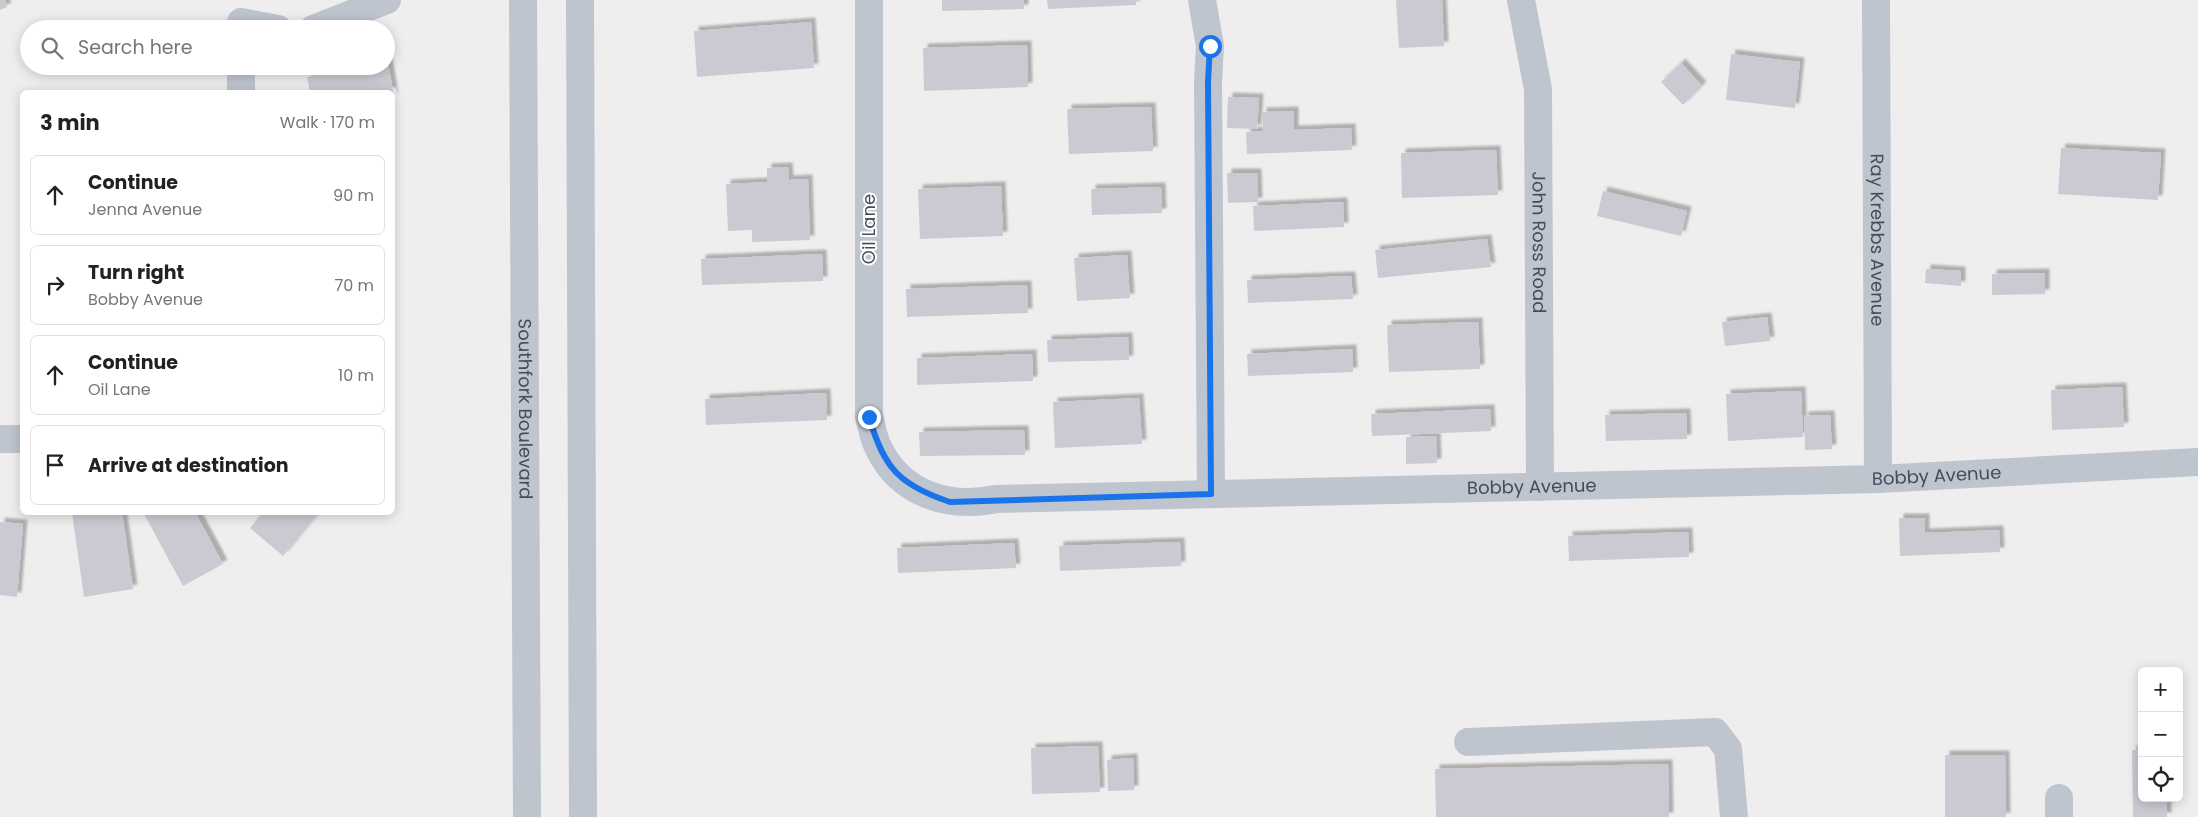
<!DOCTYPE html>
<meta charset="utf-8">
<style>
:root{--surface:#fff;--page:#f2f2f2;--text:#222;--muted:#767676;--line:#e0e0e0}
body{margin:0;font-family:Poppins,sans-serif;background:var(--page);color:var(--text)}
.controls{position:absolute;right:15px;bottom:15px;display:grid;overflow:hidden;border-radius:8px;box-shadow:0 2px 12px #0003}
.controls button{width:45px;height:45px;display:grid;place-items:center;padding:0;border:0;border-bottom:1px solid var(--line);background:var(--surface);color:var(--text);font:25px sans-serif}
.stop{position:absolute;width:15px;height:15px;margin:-11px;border:4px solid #1a73e8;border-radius:50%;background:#fff}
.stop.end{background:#1a73e8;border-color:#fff;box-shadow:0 1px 5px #0008}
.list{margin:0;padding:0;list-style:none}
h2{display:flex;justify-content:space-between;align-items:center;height:65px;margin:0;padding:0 20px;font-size:21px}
h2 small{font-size:16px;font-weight:400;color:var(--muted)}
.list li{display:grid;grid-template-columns:32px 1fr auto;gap:15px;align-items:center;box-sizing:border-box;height:80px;margin:0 10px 10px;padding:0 10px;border:1px solid var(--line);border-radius:8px}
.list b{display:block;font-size:19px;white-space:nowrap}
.list p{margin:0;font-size:16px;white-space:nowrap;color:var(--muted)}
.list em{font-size:16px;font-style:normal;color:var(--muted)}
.icon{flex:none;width:28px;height:28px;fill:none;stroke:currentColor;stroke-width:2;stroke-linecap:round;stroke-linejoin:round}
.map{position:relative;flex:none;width:2198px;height:817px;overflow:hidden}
.search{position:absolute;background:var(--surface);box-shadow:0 2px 12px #0003;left:20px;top:20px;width:375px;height:55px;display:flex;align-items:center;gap:12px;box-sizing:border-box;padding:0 18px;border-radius:28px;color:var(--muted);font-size:19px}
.panel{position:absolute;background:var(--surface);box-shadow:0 2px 12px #0003;left:20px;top:90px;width:375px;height:425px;border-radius:8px}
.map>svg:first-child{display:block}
</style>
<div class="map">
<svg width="2198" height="817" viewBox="0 0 2198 817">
<defs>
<filter id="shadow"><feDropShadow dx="4.5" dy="-4.5" stdDeviation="1" flood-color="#0004"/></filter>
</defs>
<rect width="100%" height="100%" fill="#efeded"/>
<path fill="#cacbd2" filter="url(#shadow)" d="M 0,0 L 4,0 L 7,7 L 0,10 Z
M 942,0 L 1024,0 L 1024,9 L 942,11 Z
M 1047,0 L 1136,0 L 1136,5 L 1048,9 Z
M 1396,0 L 1442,0 L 1444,46 L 1399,48 Z
M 811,22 L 814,68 L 697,77 L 694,31 Z
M 1027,45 L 1028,87 L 924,91 L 923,48 Z
M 1731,54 L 1800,62 L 1795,108 L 1726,100 Z
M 386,63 L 388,63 L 394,97 L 392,97 L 392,92 L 310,92 L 307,77 L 369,66 L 386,66 Z
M 1681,63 L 1702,86 L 1683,105 L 1661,82 Z
M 1228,97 L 1259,98 L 1257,129 L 1227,128 Z
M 1151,107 L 1153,151 L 1069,154 L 1067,109 Z
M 1294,111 L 1294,130 L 1351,128 L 1352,150 L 1247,154 L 1246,132 L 1263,131 L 1262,112 Z
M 2061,148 L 2161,153 L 2158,200 L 2058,194 Z
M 1496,150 L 1498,195 L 1402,198 L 1401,153 Z
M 788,167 L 789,180 L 808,179 L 810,240 L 752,242 L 752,230 L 728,231 L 726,184 L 767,182 L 767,168 Z
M 1227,173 L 1257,173 L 1258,202 L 1228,203 Z
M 1001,186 L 1003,236 L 920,239 L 918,189 Z
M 1161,187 L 1162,213 L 1092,215 L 1091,189 Z
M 1603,191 L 1687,211 L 1681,236 L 1597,216 Z
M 1343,202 L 1344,227 L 1254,231 L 1253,206 Z
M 1487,239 L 1491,267 L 1378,278 L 1375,250 Z
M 822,254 L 823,281 L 702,285 L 701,259 Z
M 1127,255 L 1130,298 L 1077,301 L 1074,258 Z
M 1926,269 L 1961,271 L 1961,286 L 1925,283 Z
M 2045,273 L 2045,294 L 1992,295 L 1992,274 Z
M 1351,276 L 1353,299 L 1248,303 L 1247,280 Z
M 1027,285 L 1028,313 L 907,317 L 906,289 Z
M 1767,317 L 1770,341 L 1725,346 L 1722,322 Z
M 1478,322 L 1480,369 L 1389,372 L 1387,325 Z
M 1128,337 L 1129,360 L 1048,362 L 1047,340 Z
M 1352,349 L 1353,372 L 1248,376 L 1247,354 Z
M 1032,354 L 1033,381 L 917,385 L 917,358 Z
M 2122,387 L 2124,427 L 2052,430 L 2051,390 Z
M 1801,391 L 1803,437 L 1728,441 L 1726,394 Z
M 826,393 L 827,420 L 706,425 L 705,399 Z
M 1139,398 L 1142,444 L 1055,448 L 1053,402 Z
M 1490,409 L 1491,431 L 1372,436 L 1371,414 Z
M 1686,413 L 1687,439 L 1606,441 L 1605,415 Z
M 1830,415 L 1832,449 L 1805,450 L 1804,416 Z
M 1024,430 L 1025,455 L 920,456 L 919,432 Z
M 1436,436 L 1437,463 L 1406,464 L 1406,437 Z
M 79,512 L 122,512 L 133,589 L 84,597 L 72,513 Z
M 143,512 L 195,512 L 223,564 L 183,586 Z
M 263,512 L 319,512 L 283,556 L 250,528 Z
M 1899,518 L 1925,518 L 1925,533 L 1999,530 L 2000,552 L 1900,556 Z
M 0,522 L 23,524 L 17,597 L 0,595 Z
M 1688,532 L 1689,557 L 1569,561 L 1568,536 Z
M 1180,542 L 1181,566 L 1060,571 L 1059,546 Z
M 1014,543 L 1016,568 L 898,573 L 897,548 Z
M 1098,746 L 1100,792 L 1032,794 L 1031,748 Z
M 2132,750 L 2142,750 L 2142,798 L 2167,798 L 2167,817 L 2133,817 Z
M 1945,755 L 2005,755 L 2006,817 L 1945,817 Z
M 1133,758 L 1134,790 L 1108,791 L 1107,760 Z
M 1668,764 L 1669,817 L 1436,817 L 1435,769 Z"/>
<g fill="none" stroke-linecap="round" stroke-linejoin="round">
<g stroke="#bec5cf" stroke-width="28">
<path id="s1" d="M 523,0 L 527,817"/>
<path d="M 580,0 L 583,817"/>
<path id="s2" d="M 869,0 L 869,417 C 872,426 873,437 878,447 C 900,494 948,509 996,499 L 1878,479 L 2198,462"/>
<path d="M 1202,0 L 1210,46 L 1208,81 L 1211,494"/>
<path id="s3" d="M 1521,0 L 1538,89 L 1540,487"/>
<path id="s4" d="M 1876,0 L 1878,479"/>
<path d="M 241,22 L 278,29"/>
<path d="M 313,29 L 387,0"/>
<path d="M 241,66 L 241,92"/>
<path d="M 0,439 L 22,439"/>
<path d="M 1468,742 L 1715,732 L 1728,749 L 1734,817"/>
<path d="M 2059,817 L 2059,798"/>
</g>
</g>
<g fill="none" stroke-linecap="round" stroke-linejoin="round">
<path stroke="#1a73e8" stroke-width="6" d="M 869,417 C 884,468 899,485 950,502 L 1211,494 L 1208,82 L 1210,46"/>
</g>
<g text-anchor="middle" stroke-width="4" stroke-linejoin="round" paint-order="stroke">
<g font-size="18" fill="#464d59" stroke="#fff">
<text transform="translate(869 229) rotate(-90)" y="6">Oil Lane</text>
<text dy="6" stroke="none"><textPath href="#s4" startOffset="240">Ray Krebbs Avenue</textPath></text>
<text dy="6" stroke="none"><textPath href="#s3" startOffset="244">John Ross Road</textPath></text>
<text dy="6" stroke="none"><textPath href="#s1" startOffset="409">Southfork Boulevard</textPath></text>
<text dy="6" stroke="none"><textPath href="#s2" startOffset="1529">Bobby Avenue</textPath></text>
<text dy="6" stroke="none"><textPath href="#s2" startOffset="1124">Bobby Avenue</textPath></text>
</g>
</g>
</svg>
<div class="controls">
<button>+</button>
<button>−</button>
<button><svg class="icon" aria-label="locate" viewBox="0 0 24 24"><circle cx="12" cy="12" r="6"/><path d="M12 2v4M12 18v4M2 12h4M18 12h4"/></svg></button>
</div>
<div class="stop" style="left:1210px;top:46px"></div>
<div class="stop end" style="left:869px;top:417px"></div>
<div class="search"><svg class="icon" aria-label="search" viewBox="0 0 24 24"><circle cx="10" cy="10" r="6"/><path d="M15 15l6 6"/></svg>Search here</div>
<section class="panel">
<h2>3 min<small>Walk · 170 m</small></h2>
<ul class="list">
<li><svg class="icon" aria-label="ahead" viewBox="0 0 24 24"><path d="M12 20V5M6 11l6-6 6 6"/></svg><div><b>Continue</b><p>Jenna Avenue</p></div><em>90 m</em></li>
<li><svg class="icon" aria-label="right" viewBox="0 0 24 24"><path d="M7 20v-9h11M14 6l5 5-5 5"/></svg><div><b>Turn right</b><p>Bobby Avenue</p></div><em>70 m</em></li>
<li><svg class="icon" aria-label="ahead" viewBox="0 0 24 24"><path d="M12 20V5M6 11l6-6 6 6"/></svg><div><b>Continue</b><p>Oil Lane</p></div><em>10 m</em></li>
<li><svg class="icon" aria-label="arrive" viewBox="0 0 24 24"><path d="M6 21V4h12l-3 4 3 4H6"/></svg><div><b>Arrive at destination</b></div></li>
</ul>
</section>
</div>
